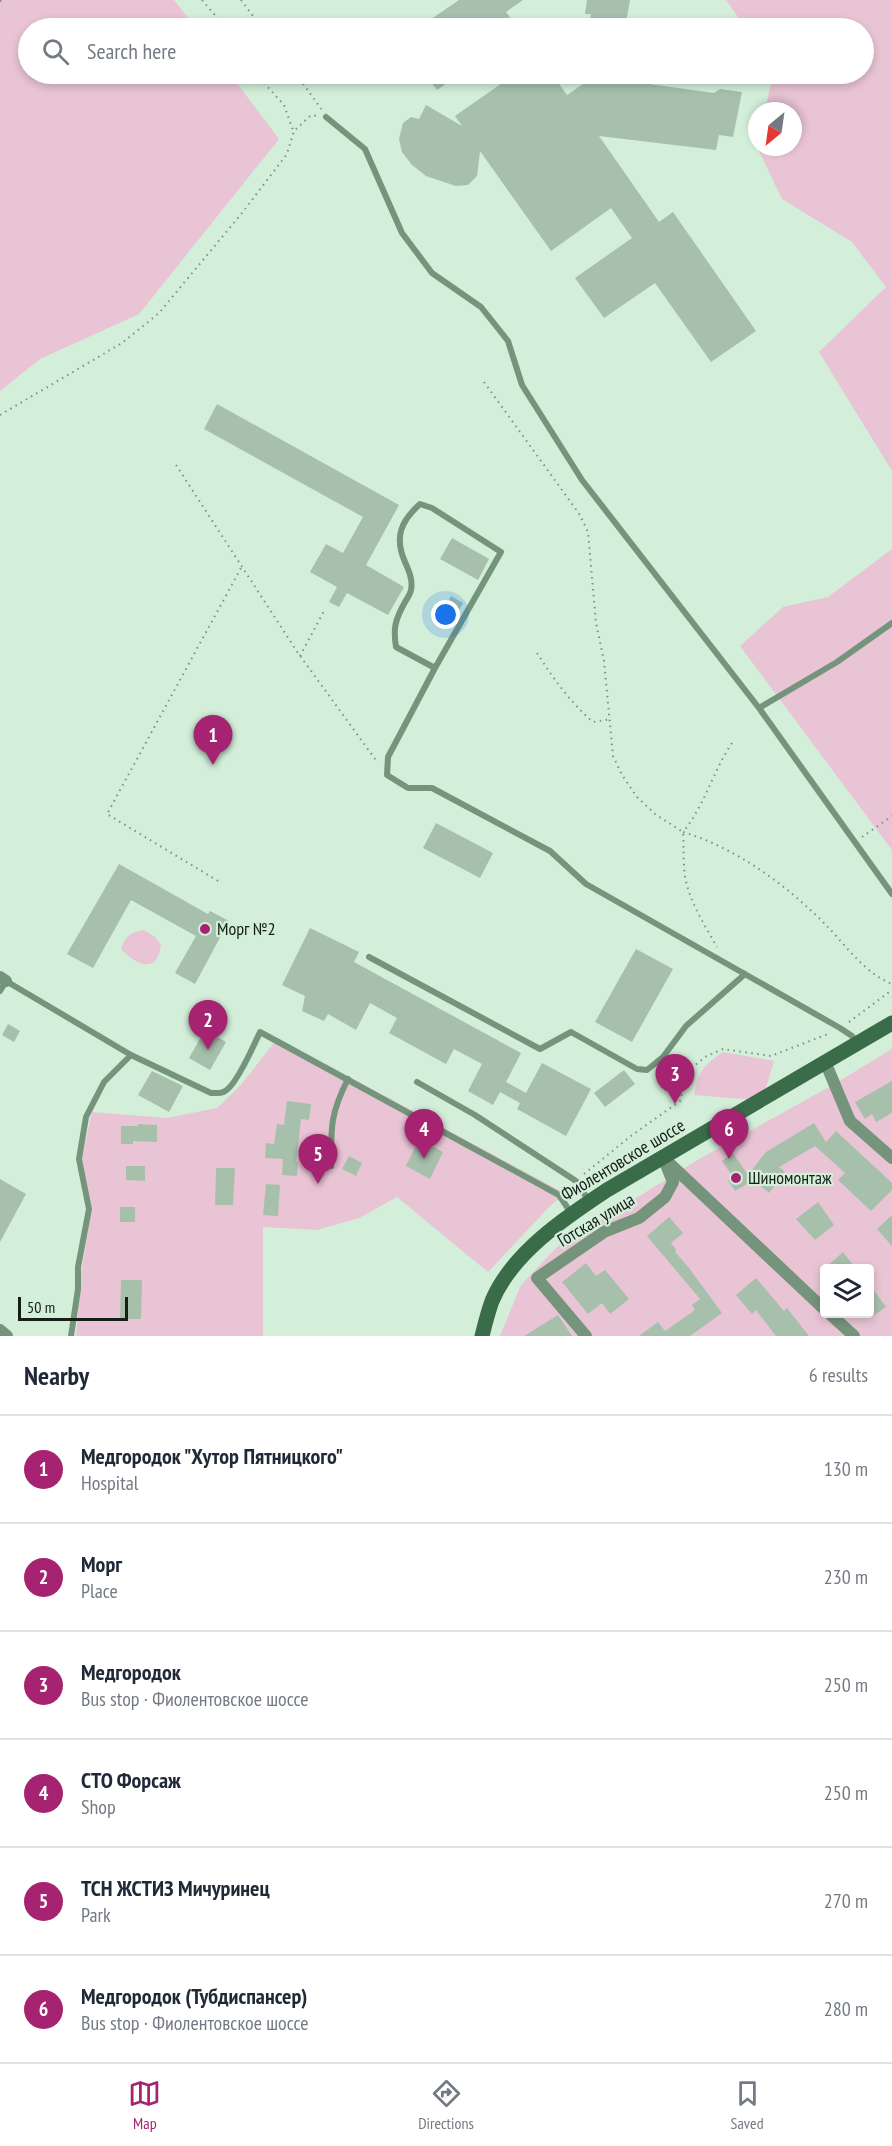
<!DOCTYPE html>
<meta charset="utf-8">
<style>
:root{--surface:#fff;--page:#f6f6f7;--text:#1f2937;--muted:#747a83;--line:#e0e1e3;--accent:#a52371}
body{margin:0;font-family:"PT Sans Narrow",sans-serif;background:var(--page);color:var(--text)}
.controls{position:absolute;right:18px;bottom:18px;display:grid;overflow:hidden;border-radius:6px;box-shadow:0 3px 9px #0003}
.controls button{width:54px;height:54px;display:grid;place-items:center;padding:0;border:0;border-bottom:2px solid var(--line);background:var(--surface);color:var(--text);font:30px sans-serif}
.compass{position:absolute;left:748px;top:102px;width:54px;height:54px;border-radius:50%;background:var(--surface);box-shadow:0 3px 9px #0003;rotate:209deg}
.scale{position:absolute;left:18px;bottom:15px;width:110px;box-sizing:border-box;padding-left:6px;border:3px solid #151f18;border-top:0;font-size:16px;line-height:21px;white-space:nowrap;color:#151f18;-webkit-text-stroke:4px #d3eed9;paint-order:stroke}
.you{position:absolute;left:446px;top:615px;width:21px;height:21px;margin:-15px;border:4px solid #fff;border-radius:50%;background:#1a73e8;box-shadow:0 0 0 9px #1a73e833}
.badge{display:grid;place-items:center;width:39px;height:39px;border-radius:50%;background:var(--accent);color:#fff;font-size:20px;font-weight:700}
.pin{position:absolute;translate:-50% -50px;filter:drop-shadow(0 2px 3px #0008)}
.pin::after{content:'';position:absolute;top:32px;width:21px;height:18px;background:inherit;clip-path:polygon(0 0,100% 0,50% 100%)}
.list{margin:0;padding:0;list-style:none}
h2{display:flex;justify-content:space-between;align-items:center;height:78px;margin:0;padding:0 24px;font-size:26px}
h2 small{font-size:20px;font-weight:400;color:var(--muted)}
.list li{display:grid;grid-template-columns:39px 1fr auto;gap:18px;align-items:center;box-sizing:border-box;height:108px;padding:0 24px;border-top:2px solid var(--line)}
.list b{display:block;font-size:22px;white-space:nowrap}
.list p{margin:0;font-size:20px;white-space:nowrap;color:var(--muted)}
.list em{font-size:20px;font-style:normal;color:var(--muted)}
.icon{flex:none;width:33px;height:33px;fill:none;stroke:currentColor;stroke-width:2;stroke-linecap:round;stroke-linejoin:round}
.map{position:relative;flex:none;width:892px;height:1336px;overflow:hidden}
.search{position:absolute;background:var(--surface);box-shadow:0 3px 9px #0003;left:18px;right:18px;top:18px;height:66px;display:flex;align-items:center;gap:15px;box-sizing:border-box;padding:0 21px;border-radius:33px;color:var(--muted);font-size:22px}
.sheet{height:726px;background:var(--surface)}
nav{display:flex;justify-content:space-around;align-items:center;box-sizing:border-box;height:84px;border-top:2px solid var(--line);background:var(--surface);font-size:16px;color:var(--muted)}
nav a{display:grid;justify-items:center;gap:3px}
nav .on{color:var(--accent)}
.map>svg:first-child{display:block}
</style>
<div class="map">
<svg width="892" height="1336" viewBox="0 0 892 1336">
<rect width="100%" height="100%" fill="#d3eed9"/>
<path fill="#e9c4d5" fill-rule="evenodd" d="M 0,0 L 174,0 L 196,28 L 28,28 L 28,74 L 230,74 L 279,139 L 139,314 L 40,359 L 0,391 Z
M 726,0 L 892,0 L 892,471 L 819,352 L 886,287 L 852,242 L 782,199 L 757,147 L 793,147 L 793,111 L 765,111 L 773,74 L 864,74 L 864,28 L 746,28 Z
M 892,549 L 892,850 L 740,646 L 783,607 L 828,597 Z
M 144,930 L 155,937 L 161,945 C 157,975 136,965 121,949 C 125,936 131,932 144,930 Z
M 278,1038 L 566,1194 L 552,1204 L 488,1272 L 397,1197 L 359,1218 L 317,1230 L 263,1227 L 263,1336 L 76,1336 L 82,1266 L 92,1208 L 82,1158 L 92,1112 L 167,1118 L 217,1108 L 240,1086 Z
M 892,1049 L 892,1336 L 500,1336 L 521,1285 L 557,1247 L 701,1158 L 831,1086 ZM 824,1268 L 870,1268 L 870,1314 L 824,1314 Z
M 723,1052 L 774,1061 L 766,1088 L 754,1100 L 694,1095 C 699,1070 703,1066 723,1052 Z"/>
<path fill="#a6c0ac" d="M 459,0 L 523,0 L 506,12 L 518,28 L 418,28 Z
M 587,0 L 630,0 L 625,28 L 588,28 L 591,14 L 585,14 Z
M 425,74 L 460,74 L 437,90 Z
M 515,74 L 552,74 L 567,95 L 586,82 L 581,74 L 640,74 L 649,84 L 714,93 L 720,89 L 742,92 L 733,137 L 719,135 L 716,150 L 599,136 L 659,222 L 673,212 L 756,331 L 711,362 L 655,283 L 604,318 L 575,278 L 632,238 L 611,208 L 551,251 L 480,151 L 477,176 L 468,185 L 456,186 L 426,176 L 412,165 L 402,152 L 399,139 L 403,123 L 411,117 L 419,119 L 426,105 L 462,126 L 455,116 Z
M 217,404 L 399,505 L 366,565 L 404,587 L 388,615 L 347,593 L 339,607 L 329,602 L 337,587 L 310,572 L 326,544 L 343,553 L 363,517 L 204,429 Z
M 452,538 L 489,559 L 478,580 L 440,559 Z
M 451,596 L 463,603 L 453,621 L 441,614 Z
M 436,823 L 493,853 L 480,878 L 423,848 Z
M 119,864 L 208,914 L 210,911 L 229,921 L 195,984 L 175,973 L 196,936 L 131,900 L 93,968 L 67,954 Z
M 310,928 L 359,952 L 354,962 L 521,1053 L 506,1082 L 526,1093 L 542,1063 L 591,1089 L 566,1136 L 517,1109 L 520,1103 L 500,1092 L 493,1105 L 468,1091 L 482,1064 L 454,1049 L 446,1064 L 389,1033 L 397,1018 L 370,1003 L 356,1030 L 328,1014 L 324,1021 L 302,1011 L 305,996 L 282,985 Z
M 636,949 L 673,969 L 632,1042 L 595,1022 Z
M 8,1024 L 20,1031 L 14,1042 L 2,1035 Z
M 205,1030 L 226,1042 L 210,1070 L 189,1058 Z
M 624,1070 L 635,1084 L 605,1107 L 594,1093 Z
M 152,1071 L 183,1086 L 169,1112 L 138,1095 Z
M 892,1081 L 892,1113 L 876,1122 L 872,1114 L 865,1119 L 855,1102 Z
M 287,1101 L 311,1104 L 309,1120 L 301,1119 L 296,1162 L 298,1162 L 297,1176 L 282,1175 L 283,1159 L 265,1158 L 266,1143 L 274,1144 L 277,1124 L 284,1125 Z
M 814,1123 L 826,1142 L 836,1131 L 892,1183 L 892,1190 L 871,1211 L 838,1180 L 845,1173 L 815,1146 L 779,1167 L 785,1172 L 769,1193 L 751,1178 L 752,1181 L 735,1191 L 728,1180 L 733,1177 L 722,1161 L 733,1153 L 748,1175 L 766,1152 Z
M 138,1124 L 157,1125 L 157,1142 L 133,1141 L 133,1144 L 121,1144 L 121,1126 L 138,1126 Z
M 419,1139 L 443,1152 L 430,1179 L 406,1166 Z
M 349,1156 L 362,1163 L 356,1176 L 342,1169 Z
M 126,1166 L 145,1166 L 145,1181 L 126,1180 Z
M 216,1168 L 235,1168 L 233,1205 L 215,1205 Z
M 0,1179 L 26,1194 L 0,1242 Z
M 266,1184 L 280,1185 L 278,1216 L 263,1215 Z
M 818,1202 L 834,1225 L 815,1240 L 796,1219 Z
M 120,1207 L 135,1207 L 135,1222 L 120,1222 Z
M 892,1215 L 892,1246 L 877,1229 Z
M 669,1217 L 683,1233 L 671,1243 L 676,1250 L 675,1252 L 689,1268 L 722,1313 L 690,1336 L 639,1336 L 658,1322 L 665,1331 L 695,1310 L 692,1305 L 700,1299 L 647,1236 Z
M 843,1252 L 856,1269 L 824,1269 Z
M 586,1263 L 596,1276 L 605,1270 L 629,1299 L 610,1314 L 602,1303 L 588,1314 L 562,1282 Z
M 756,1278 L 784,1311 L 787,1308 L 809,1336 L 776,1336 L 756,1310 L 752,1314 L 736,1295 Z
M 121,1280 L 142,1280 L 141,1319 L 120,1319 Z
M 870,1285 L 886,1307 L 870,1318 Z
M 558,1315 L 572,1336 L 524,1336 Z"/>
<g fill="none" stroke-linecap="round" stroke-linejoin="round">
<path stroke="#7e9182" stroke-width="2" stroke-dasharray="1.5 4.5" stroke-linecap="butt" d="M 202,0 L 226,28
M 241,0 L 262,28
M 0,1 L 6,0
M 256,74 L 284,105 L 293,130
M 296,74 L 322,110
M 484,382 L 580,515 L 588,532 L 596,623 L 604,661 L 613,756 L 622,775 L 637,797 L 655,814 L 683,832 C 684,843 683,853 684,864 C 684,894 703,922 717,947
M 0,415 L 122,343 L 159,313 L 242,213 L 287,154 L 294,131 L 311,115 L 318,116
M 176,465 L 298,653 L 378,763
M 537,653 C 553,678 570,702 593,722 L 611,719
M 300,656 L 324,611
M 732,743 C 713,771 705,805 683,832 C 736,848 785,884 824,923 C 845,944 864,973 892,984
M 862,837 L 892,816
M 218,881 L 107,814 L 241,568
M 849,1022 L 892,990
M 584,1174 L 631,1136 L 680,1101 L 688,1071 L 705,1057 L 723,1049 L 771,1056 L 828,1034"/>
<path stroke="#74947c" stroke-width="6" d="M 326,117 L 365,149 L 402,233 L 432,273 L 481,307 L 508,341 L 522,385 L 582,480 L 759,708 L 892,894
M 435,668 L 501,552 L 432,508 L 420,504 C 401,521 394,537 405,562 C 409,571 413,580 411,590 C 410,594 407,599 405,602 C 395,620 393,628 396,647 L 435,668 L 388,757 L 387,775 L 408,788 L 432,788 L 550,851 L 586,884 L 840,1028 L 852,1036 L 857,1043
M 759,708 L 837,662 L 892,623
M 369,957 L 540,1049 L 571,1032 L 637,1069 L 647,1070 L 663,1057 L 686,1026 L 745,974
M 0,991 L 6,981 L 131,1055 L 211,1093 C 216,1093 221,1094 225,1091 C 236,1086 254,1045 260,1032 L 559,1195 L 571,1213
M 417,1082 L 475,1115 L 576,1181 L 589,1201
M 331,1166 C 331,1128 330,1114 348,1079
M 71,1336 L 78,1289 L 78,1267 L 89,1209 L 79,1159 L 86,1117 L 104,1082 L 131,1055"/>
<path stroke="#74947c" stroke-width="12" d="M 0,977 L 6,981
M 826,1064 L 850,1121 L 892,1158
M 666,1160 L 824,1309
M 830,1314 L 854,1336
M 0,1330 L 7,1336
M 586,1336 L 537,1278 L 604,1232 L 639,1218 L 665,1197 L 673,1182 L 663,1157"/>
<path stroke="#3b6c4a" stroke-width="15" d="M 482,1336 C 485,1324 488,1312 492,1301 C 512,1253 566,1217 607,1190 L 892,1023"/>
</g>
<g fill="#a52371" stroke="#d3eed9" stroke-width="2">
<circle cx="205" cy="929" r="6"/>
<circle cx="736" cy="1178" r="6"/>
</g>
<g text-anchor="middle" stroke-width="4.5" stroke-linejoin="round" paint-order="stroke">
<g font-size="18" fill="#151f18" stroke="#d3eed9" text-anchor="start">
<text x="217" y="935">Морг №2</text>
<text x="748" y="1184">Шиномонтаж</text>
</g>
<g font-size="18" fill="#151f18" stroke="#d3eed9">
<text transform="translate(623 1160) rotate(-31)" y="6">Фиолентовское шоссе</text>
<text transform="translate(596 1220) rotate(-31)" y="6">Готская улица</text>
</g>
</g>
</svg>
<div class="controls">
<button><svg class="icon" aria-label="layers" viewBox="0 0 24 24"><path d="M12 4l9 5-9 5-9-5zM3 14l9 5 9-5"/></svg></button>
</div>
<svg class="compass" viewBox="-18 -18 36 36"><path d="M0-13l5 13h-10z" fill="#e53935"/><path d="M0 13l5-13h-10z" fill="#747a83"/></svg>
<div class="scale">50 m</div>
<div class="you"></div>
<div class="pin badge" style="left:213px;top:765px">1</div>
<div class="pin badge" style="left:208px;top:1050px">2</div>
<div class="pin badge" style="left:675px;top:1104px">3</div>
<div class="pin badge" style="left:424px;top:1159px">4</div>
<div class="pin badge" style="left:318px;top:1184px">5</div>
<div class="pin badge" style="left:729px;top:1159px">6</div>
<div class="search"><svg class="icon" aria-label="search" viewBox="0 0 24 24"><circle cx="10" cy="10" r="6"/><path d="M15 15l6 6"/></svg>Search here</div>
</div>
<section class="sheet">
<h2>Nearby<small>6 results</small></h2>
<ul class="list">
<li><span class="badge">1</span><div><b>Медгородок &quot;Хутор Пятницкого&quot;</b><p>Hospital</p></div><em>130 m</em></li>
<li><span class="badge">2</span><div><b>Морг</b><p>Place</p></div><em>230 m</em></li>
<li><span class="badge">3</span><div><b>Медгородок</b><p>Bus stop · Фиолентовское шоссе</p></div><em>250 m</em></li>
<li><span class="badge">4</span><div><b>СТО Форсаж</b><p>Shop</p></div><em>250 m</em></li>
<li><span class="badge">5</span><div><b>ТСН ЖСТИЗ Мичуринец</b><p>Park</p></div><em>270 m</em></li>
<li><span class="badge">6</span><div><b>Медгородок (Тубдиспансер)</b><p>Bus stop · Фиолентовское шоссе</p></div><em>280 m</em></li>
</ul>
</section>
<nav>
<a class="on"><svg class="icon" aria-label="map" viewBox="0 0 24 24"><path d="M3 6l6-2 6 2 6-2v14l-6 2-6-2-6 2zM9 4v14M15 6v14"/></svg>Map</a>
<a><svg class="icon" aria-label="directions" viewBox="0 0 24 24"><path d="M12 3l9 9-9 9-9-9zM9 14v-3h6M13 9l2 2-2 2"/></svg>Directions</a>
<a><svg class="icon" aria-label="saved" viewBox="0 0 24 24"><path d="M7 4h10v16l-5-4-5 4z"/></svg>Saved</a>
</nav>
